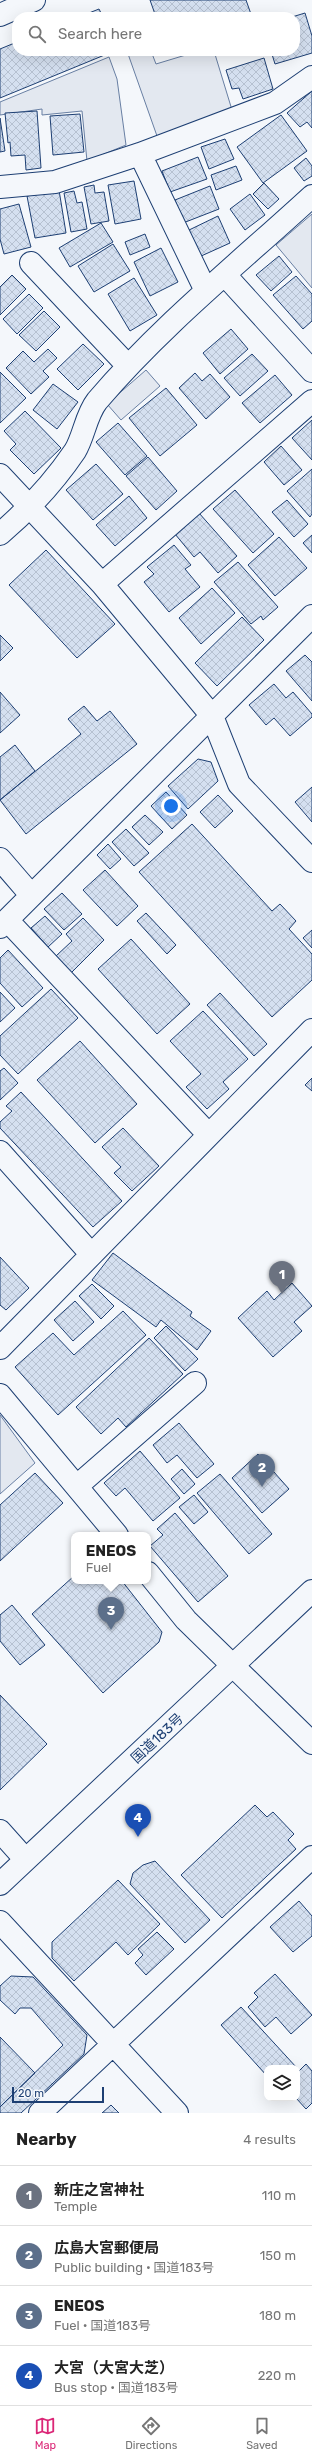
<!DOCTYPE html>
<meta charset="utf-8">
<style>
:root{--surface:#fff;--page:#f6f6f6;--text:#222;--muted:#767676;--line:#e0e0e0;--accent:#db2777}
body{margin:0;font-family:Rubik,"Noto Sans JP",sans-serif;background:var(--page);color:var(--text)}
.controls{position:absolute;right:12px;bottom:12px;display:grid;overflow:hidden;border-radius:8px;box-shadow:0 4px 16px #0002}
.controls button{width:36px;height:36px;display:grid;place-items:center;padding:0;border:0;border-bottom:1px solid var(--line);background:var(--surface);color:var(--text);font:20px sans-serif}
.scale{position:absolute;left:12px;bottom:10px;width:92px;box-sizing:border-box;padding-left:4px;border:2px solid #1d3f73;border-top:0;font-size:11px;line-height:14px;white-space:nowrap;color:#1d3f73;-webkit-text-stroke:3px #f4f7fb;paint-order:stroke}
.you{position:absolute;left:171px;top:806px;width:14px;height:14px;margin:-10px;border:3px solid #fff;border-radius:50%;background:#1a73e8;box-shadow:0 0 0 6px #1a73e833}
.badge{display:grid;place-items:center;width:26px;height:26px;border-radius:50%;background:var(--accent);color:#fff;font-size:13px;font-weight:700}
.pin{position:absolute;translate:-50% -33px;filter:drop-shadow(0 1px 2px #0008)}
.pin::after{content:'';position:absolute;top:21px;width:14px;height:12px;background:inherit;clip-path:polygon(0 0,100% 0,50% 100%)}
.popup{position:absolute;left:71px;top:1532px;width:80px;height:52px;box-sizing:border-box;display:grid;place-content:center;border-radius:8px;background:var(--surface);filter:drop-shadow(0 1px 3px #0005);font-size:13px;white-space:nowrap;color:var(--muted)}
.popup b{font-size:15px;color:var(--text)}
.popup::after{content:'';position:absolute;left:50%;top:100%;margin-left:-8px;border:8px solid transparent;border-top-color:var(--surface)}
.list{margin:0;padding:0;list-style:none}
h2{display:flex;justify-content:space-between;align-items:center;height:52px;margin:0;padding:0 16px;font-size:17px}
h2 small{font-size:13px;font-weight:400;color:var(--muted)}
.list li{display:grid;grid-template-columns:26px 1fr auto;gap:12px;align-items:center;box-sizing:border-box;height:60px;padding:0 16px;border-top:1px solid var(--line)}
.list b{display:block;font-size:15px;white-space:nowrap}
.list p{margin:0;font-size:13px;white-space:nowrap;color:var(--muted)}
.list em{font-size:13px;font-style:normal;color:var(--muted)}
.icon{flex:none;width:22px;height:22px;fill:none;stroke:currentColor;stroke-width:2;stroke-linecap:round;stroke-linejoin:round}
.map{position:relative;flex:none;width:312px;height:2113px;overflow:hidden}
.search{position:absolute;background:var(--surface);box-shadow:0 4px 16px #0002;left:12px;right:12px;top:12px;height:44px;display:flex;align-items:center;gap:10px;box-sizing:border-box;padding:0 14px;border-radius:16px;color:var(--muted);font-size:15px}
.sheet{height:292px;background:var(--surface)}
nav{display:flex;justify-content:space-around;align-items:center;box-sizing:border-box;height:56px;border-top:1px solid var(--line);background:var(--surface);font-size:11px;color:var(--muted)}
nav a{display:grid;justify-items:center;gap:2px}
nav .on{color:var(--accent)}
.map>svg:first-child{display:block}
</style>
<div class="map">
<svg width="312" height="2113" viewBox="0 0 312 2113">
<defs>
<pattern id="building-cross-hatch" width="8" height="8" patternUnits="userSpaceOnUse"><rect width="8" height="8" fill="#d5e0f0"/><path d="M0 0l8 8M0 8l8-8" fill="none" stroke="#b6c1d1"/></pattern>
</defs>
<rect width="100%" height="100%" fill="#f4f7fb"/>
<path fill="#e3e8f0" stroke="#687fa3" d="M 127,51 L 151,51 L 156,64 L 199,51 L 214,51 L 232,110 L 157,136 Z
M 109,57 L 117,79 L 126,145 L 87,161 L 82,111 L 42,115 L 42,109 L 0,115 L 0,102 Z
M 312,214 L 312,288 L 276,245 Z
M 146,370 L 160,386 L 121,420 L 107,404 Z
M 0,1415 L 35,1463 L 0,1494 Z"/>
<path fill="url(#building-cross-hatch)" stroke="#1d3f73" d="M 150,0 L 246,0 L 252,17 L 156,17 Z
M 99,9 L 103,17 L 79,17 Z
M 305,13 L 312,36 L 312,53 L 275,64 L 271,51 L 295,51 L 295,17 L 292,17 Z
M 17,42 L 17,51 L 106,51 L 107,54 L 0,98 L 0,49 Z
M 264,58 L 273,89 L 243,99 L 239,88 L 232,89 L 226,70 Z
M 312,91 L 312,128 L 307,122 L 300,127 L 287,113 Z
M 37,111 L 41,168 L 26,170 L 25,155 L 11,156 L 10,142 L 8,143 L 5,113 Z
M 80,114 L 84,152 L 53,155 L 50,116 Z
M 281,115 L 307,151 L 263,183 L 237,147 Z
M 0,118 L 5,151 L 0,152 Z
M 225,139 L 234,159 L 209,169 L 201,147 Z
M 198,157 L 207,179 L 170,192 L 162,171 Z
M 306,158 L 312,166 L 312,176 L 304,181 L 294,168 Z
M 236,166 L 242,180 L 216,190 L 211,175 Z
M 134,181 L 141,219 L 115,224 L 108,185 Z
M 264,183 L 279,199 L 268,209 L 253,194 Z
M 94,185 L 95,193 L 104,192 L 109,221 L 91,224 L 84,187 Z
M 210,186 L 219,209 L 183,223 L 175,200 Z
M 59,190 L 66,233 L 35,238 L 27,196 Z
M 74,191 L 77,203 L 82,202 L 87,229 L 71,232 L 64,193 Z
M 250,194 L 265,215 L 245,230 L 230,209 Z
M 19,204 L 31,247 L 4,254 L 0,239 L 0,209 Z
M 218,216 L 230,243 L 199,257 L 187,231 Z
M 101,223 L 113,242 L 70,267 L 59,248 Z
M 145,234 L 150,247 L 130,255 L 125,242 Z
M 113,244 L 130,271 L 94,292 L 78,266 Z
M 161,248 L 178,282 L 150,296 L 134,262 Z
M 279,256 L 292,272 L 271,291 L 256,275 Z
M 12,275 L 26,289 L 0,315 L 0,287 Z
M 296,276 L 312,294 L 312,321 L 303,329 L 273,295 Z
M 134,278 L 157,315 L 130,331 L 108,294 Z
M 29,294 L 43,308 L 17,334 L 3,319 Z
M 44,311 L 60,327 L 36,351 L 19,335 Z
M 231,329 L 248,349 L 220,374 L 203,353 Z
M 83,344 L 104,364 L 78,390 L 57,369 Z
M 48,349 L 57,358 L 43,371 L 49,377 L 31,394 L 6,368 L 23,351 L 34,362 Z
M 252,354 L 268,371 L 240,396 L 224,378 Z
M 0,372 L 26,398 L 0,423 Z
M 195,373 L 202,381 L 210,374 L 230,397 L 206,419 L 179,388 Z
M 275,375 L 292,395 L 260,423 L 242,403 Z
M 53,384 L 78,402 L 57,429 L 33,410 Z
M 166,388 L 197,425 L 160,456 L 129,418 Z
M 25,411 L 61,448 L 34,474 L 10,450 L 16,444 L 4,431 Z
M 312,420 L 312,460 L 292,438 Z
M 118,423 L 147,456 L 125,475 L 96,442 Z
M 281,446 L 302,470 L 284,485 L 264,462 Z
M 148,457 L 177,491 L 156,510 L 126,476 Z
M 96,464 L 123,494 L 93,520 L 66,490 Z
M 312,469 L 312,514 L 310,517 L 287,491 Z
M 235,490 L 274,534 L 253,553 L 213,509 Z
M 129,496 L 147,518 L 115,546 L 96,525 Z
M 287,500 L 308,524 L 294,537 L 272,512 Z
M 199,513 L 237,556 L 218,573 L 200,552 L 194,557 L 175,534 Z
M 312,535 L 312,553 L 303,543 Z
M 279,537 L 307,568 L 275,596 L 248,565 Z
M 174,545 L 191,565 L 185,569 L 200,587 L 169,612 L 144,582 L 154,574 L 147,567 Z
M 46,550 L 115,624 L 77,658 L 9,585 Z
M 238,562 L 278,607 L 263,620 L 261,616 L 251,624 L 214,582 Z
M 212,588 L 235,613 L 201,644 L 179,618 Z
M 242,617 L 264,640 L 217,686 L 195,663 Z
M 0,635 L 13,648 L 0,661 Z
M 305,655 L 312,662 L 312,701 L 286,671 Z
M 274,684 L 286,698 L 293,692 L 312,714 L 312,717 L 290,736 L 274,718 L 266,725 L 249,705 Z
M 0,692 L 20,715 L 0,733 Z
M 84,706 L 97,721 L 110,711 L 137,744 L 26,834 L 0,800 L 81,734 L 68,719 Z
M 15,745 L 35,771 L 0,800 L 0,757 Z
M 198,759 L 211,762 L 218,781 L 188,809 L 168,786 Z
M 312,787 L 312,822 L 295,802 Z
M 166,792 L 187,815 L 172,829 L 151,806 Z
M 218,795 L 233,811 L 215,828 L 200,812 Z
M 145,815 L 163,832 L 149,845 L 132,827 Z
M 192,824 L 272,911 L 280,904 L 296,921 L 289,929 L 312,954 L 312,980 L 272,1017 L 139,872 Z
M 126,829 L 149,853 L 134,866 L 112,842 Z
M 108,844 L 121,859 L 110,869 L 97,855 Z
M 105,870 L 138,906 L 117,926 L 83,890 Z
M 62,893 L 82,914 L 64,930 L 44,909 Z
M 146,913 L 176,945 L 167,954 L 137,921 Z
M 45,916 L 62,934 L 48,947 L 31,928 Z
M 83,918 L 104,940 L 71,973 L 56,956 L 72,941 L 66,934 Z
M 312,930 L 312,948 L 303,938 Z
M 131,939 L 190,1004 L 157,1034 L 98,969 Z
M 8,950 L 43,988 L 22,1007 L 0,983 L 0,958 Z
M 51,989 L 78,1018 L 18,1074 L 0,1055 L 0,1036 Z
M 0,992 L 15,1008 L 0,1022 Z
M 220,993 L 267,1044 L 254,1056 L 207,1005 Z
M 203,1011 L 248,1059 L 223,1082 L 229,1089 L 207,1109 L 186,1087 L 201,1074 L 170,1041 Z
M 80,1041 L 137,1104 L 95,1143 L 37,1080 Z
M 4,1068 L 18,1083 L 0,1100 L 0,1071 Z
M 312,1078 L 312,1091 L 305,1085 Z
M 21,1092 L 122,1201 L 93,1227 L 0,1128 L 0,1122 L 12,1111 L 6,1106 Z
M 123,1128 L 159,1166 L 132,1191 L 114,1173 L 121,1167 L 102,1147 Z
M 113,1253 L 192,1312 L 190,1316 L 211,1331 L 197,1350 L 161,1320 L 156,1327 L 92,1280 Z
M 0,1257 L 29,1288 L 6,1310 L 0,1305 Z
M 292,1283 L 312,1306 L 294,1322 L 302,1331 L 273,1357 L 238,1318 L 267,1291 L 274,1300 Z
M 92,1284 L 114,1306 L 101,1319 L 79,1296 Z
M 75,1301 L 94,1322 L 73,1341 L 54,1320 Z
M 123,1311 L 146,1335 L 58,1415 L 15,1367 L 53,1333 L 74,1355 Z
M 166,1326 L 198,1359 L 185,1371 L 154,1338 Z
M 149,1338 L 183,1374 L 126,1427 L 118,1418 L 101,1434 L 76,1407 Z
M 179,1423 L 214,1464 L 197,1478 L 177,1455 L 167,1463 L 153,1445 Z
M 140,1451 L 180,1498 L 153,1521 L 125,1488 L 116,1496 L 104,1483 Z
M 258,1454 L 289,1489 L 262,1513 L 232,1478 Z
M 182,1469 L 195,1484 L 184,1494 L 171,1479 Z
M 35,1473 L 63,1503 L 0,1561 L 0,1505 Z
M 220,1474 L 272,1534 L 249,1554 L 197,1493 Z
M 194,1495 L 208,1512 L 194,1524 L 179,1507 Z
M 175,1513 L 228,1576 L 198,1602 L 150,1546 L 163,1535 L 157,1529 Z
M 74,1576 L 74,1581 L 122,1581 L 162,1632 L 159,1642 L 103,1693 L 32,1614 Z
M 12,1605 L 45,1645 L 20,1665 L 0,1641 L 0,1615 Z
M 0,1695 L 47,1744 L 0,1790 Z
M 255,1805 L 267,1817 L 273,1812 L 294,1834 L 288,1840 L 296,1849 L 222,1918 L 181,1875 Z
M 155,1861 L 210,1920 L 185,1943 L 130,1884 L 133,1873 L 143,1865 Z
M 118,1880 L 160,1924 L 128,1955 L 116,1942 L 74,1981 L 52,1958 L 52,1942 Z
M 299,1901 L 312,1916 L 312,1936 L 293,1952 L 270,1927 Z
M 157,1932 L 174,1949 L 146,1975 L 135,1963 L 143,1955 L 138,1949 Z
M 275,1974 L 312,2015 L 291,2034 L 276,2017 L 265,2027 L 248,2007 L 258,1997 L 254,1993 Z
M 11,1976 L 33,1977 L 87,2035 L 84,2054 L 21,2113 L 0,2113 L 0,2107 L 63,2045 L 31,2008 L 20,2008 L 15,2014 L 0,2000 L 0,1986 Z
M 241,2007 L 297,2068 L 267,2068 L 267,2076 L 221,2025 Z
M 0,2037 L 35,2073 L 0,2107 Z
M 306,2064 L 312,2071 L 312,2103 L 306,2109 L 296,2098 L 297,2068 L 299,2071 Z
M 111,2105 L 119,2113 L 102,2113 Z"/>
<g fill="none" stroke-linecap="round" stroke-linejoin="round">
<defs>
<path id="street" d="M 140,154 L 206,291
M 0,187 L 55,182 L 140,154 L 275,103 L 312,77
M 31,263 L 128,366
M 225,275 L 312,371
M 0,475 L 102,584 L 212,716 L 239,784 L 312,861
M 0,534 C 28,510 54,482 75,451 C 84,436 86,415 97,401 C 161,326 239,263 312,196
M 102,584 L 312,401
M 0,859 L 31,895
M 7,920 L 208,1134
M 0,927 L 312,616
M 0,1152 L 91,1254
M 0,1348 L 312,1030
M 0,1395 L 117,1535
M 77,1486 L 195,1383
M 148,1573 L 186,1620 L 312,1743
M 0,1831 L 25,1859
M 0,1922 L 177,2113
M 40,2113 L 312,1857"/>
<path id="secondary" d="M 0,15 L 34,0"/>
<path id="highway" d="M 0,1884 L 312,1591"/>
</defs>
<use href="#street" stroke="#1d3f73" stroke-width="24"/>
<use href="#secondary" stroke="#1d3f73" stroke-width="24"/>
<use href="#highway" stroke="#1d3f73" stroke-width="24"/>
<use href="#street" stroke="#f4f7fb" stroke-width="22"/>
<use href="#secondary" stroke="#f4f7fb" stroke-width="22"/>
<use href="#highway" stroke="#f4f7fb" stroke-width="22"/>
</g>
<g text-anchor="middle" stroke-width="3" stroke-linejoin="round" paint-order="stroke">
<g font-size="14" fill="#1d3f73" stroke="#f4f7fb">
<text transform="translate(157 1738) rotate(-43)" y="5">国道183号</text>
</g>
</g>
</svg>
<div class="controls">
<button><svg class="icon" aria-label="layers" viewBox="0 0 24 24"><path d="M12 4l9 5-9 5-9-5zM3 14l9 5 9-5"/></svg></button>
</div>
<div class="scale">20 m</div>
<div class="you"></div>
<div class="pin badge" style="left:282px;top:1294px;background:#6b7280">1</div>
<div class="pin badge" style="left:262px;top:1487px;background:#5c6f8a">2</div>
<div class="pin badge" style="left:111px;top:1630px;background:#5c6f8a">3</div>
<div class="popup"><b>ENEOS</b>Fuel</div>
<div class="pin badge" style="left:138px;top:1837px;background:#1a4fb4">4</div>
<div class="search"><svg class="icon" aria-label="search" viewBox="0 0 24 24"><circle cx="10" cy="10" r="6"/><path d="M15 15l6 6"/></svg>Search here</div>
</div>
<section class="sheet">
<h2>Nearby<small>4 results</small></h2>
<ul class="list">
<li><span class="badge" style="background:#6b7280">1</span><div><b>新庄之宮神社</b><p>Temple</p></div><em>110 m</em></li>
<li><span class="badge" style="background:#5c6f8a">2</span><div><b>広島大宮郵便局</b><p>Public building · 国道183号</p></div><em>150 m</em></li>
<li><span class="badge" style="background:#5c6f8a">3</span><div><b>ENEOS</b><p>Fuel · 国道183号</p></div><em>180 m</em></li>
<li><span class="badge" style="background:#1a4fb4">4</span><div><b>大宮（大宮大芝）</b><p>Bus stop · 国道183号</p></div><em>220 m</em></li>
</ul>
</section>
<nav>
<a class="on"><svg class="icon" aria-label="map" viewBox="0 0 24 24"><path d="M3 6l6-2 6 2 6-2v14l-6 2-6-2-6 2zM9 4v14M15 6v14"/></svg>Map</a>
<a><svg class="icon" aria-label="directions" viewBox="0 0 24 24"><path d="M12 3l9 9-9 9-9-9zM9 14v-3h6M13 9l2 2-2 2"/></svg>Directions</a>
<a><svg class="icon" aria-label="saved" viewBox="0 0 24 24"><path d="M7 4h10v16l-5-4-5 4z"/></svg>Saved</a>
</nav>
